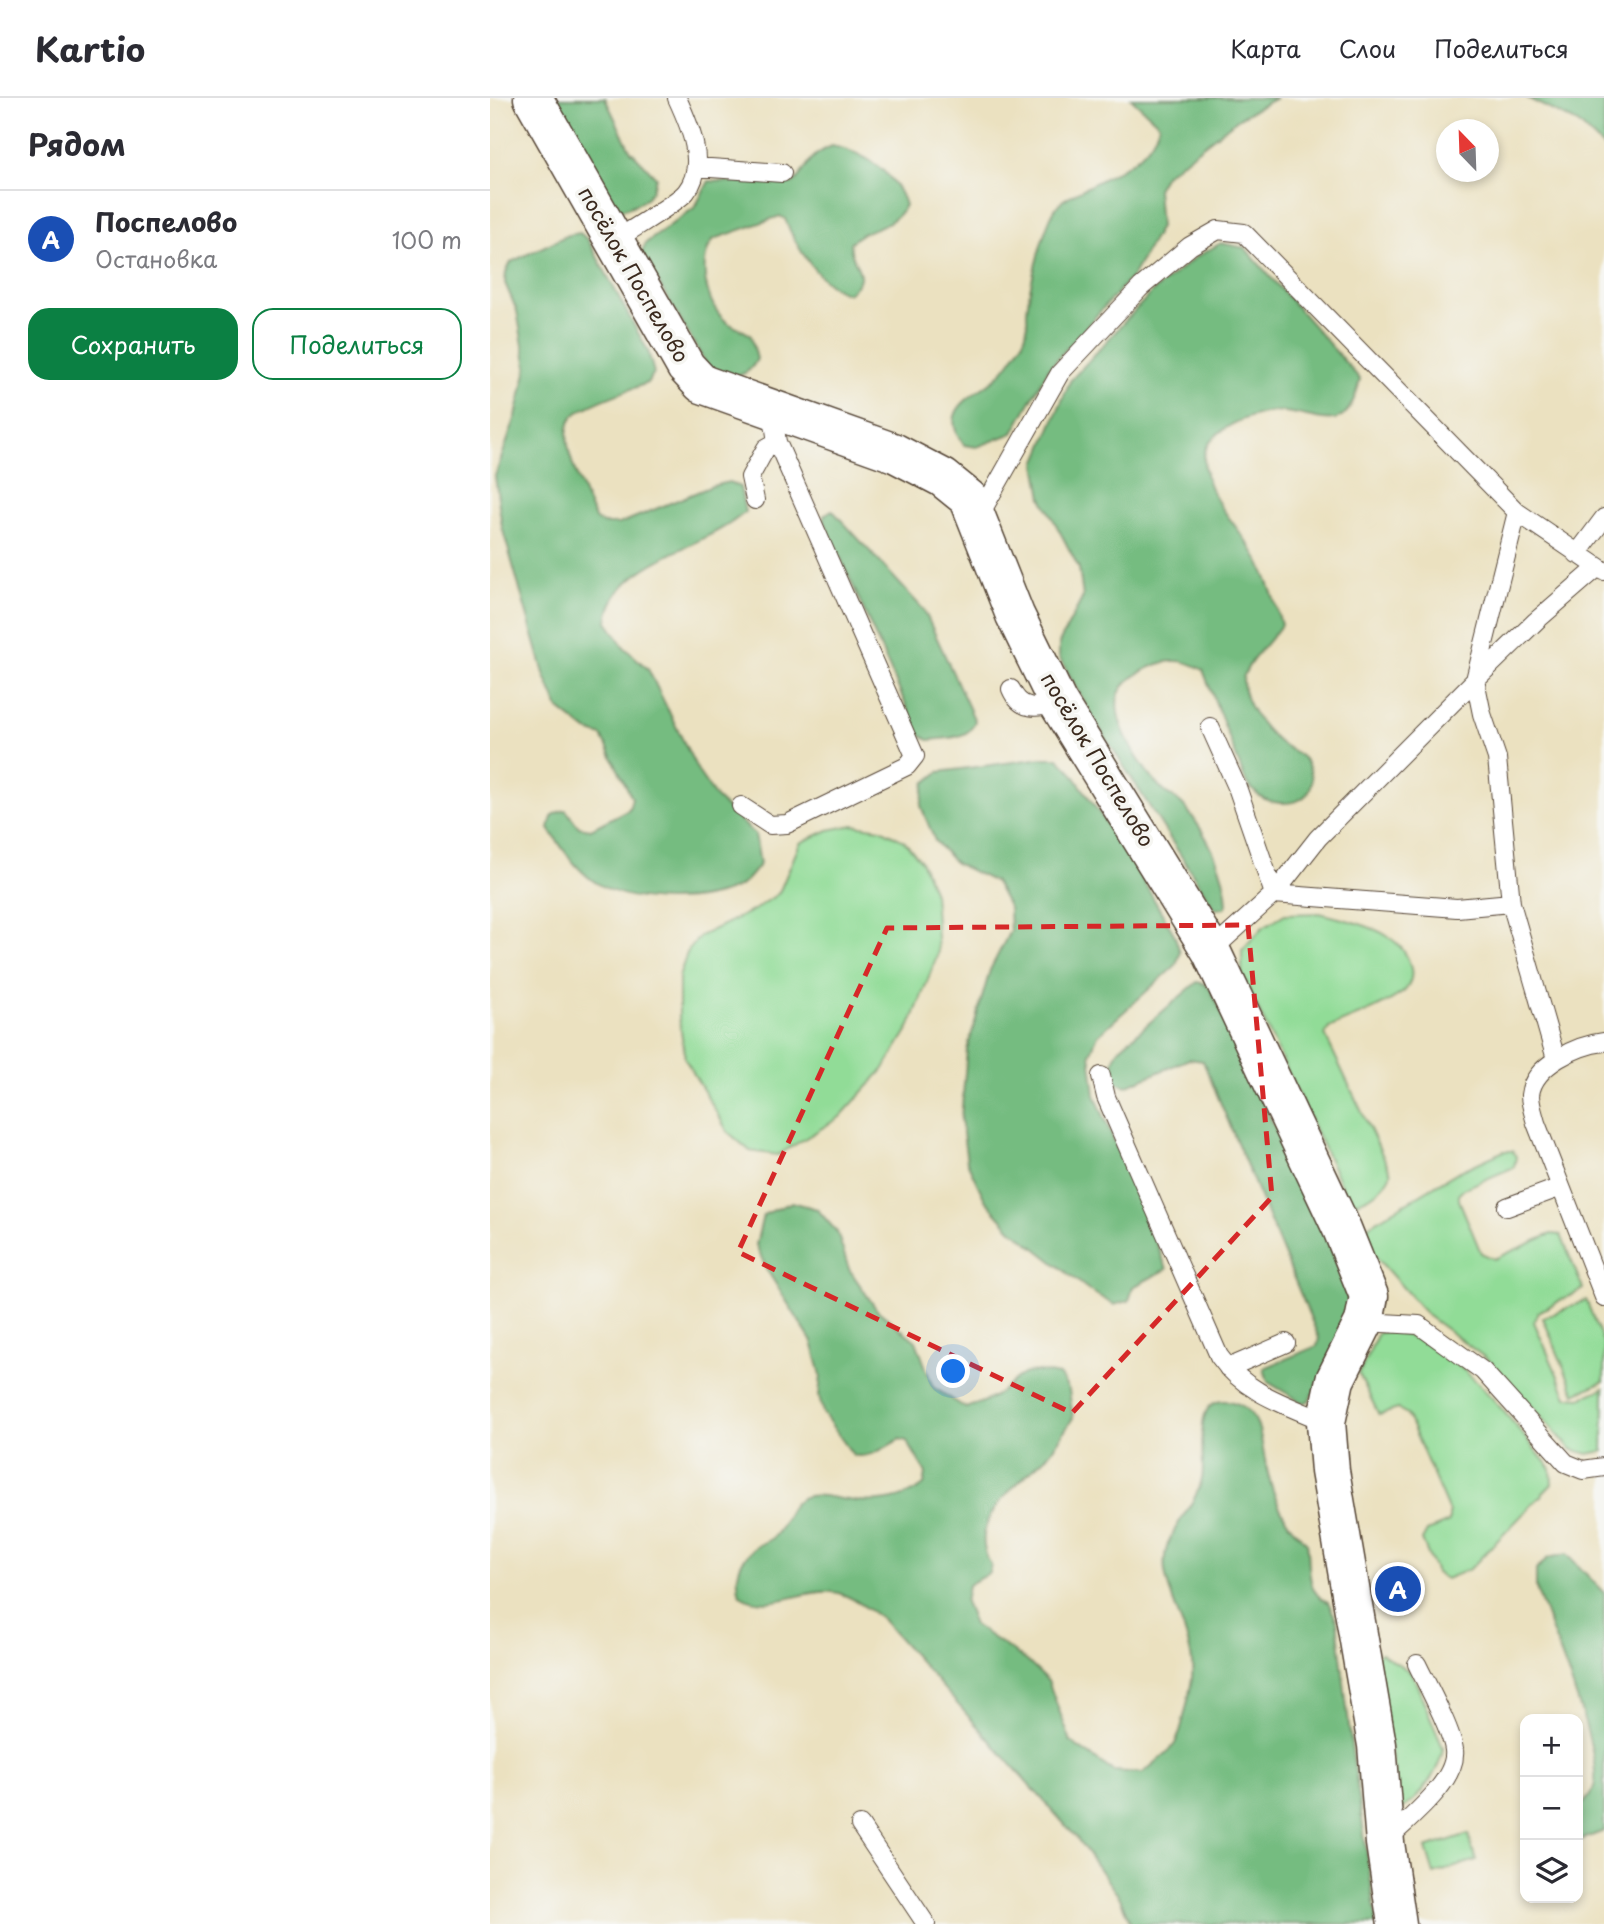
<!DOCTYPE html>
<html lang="ru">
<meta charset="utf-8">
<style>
:root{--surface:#fff;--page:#f7f7f7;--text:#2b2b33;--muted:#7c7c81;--line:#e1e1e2;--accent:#0b8043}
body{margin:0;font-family:"Playpen Sans",sans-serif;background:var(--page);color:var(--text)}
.controls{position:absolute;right:21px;bottom:21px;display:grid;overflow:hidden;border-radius:14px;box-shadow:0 4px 10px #0003}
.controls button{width:63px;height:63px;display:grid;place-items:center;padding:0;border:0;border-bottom:2px solid var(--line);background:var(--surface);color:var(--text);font:35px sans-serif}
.compass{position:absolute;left:946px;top:21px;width:63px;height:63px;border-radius:50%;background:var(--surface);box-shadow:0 4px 10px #0003;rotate:337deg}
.you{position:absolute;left:464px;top:1274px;width:24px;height:24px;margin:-18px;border:5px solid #fff;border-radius:50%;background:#1a73e8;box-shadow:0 0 0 10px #1a73e833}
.badge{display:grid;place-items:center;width:46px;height:46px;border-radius:50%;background:var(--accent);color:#fff;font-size:23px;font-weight:700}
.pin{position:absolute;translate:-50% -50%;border:4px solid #fff;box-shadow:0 2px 7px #0006}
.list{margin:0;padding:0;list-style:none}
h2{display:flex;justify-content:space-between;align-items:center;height:91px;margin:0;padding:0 28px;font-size:30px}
h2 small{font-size:23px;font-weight:400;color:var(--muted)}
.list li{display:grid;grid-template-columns:46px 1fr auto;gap:21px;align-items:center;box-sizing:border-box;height:98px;padding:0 28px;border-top:2px solid var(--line)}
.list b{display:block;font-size:26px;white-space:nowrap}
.list p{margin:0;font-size:23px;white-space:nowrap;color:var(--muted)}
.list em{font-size:23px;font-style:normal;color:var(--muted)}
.actions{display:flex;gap:14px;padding:21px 28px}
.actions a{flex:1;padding:16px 0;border:2px solid var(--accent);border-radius:21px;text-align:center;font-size:24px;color:var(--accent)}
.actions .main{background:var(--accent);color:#fff}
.icon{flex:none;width:38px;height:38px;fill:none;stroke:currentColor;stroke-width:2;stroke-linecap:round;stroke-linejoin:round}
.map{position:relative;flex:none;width:1114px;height:1826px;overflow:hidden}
header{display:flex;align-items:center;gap:42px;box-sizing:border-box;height:98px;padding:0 35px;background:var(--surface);border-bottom:2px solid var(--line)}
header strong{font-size:33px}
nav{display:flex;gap:38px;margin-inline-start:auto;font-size:24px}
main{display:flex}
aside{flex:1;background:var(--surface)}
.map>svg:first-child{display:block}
</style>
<header>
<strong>Kartio</strong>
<nav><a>Карта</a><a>Слои</a><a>Поделиться</a></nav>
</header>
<main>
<aside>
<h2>Рядом<small></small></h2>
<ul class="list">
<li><span class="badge" style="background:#1a4fb4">A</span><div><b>Поспелово</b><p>Остановка</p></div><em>100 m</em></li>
</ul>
<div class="actions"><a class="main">Сохранить</a><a>Поделиться</a></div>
</aside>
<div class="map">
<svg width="1114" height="1826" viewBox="0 0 1114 1826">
<rect width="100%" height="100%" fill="#f6f6f2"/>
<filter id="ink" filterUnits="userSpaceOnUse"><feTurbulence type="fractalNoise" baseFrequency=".0143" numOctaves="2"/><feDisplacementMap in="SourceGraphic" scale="14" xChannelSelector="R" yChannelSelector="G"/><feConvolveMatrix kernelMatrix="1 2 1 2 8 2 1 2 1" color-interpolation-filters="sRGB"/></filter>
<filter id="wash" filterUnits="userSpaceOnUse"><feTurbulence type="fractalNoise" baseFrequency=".00686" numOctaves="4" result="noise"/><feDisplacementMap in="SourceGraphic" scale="28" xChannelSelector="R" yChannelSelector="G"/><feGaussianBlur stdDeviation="1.57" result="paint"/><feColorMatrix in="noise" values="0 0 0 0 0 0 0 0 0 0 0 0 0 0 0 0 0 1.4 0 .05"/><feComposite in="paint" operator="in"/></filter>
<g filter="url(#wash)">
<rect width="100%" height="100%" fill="#ebe1c0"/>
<path fill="#91dc97" stroke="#66835a" stroke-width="2" d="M 364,727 L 391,731 L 414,743 L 431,763 L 444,795 L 448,855 L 420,928 L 393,972 L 350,1019 L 288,1057 L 260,1053 L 238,1034 L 195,961 L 189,919 L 189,879 L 198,852 L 210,838 L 264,812 L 289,795 L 310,745 L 338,732 Z
M 830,815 C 862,824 914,831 921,871 C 923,879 919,890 912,895 C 891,910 863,919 839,930 L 835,937 L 901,1075 C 895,1090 877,1105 859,1104 L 752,877 L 752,852 L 773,829 L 795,816 Z
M 1014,1053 L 1023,1053 L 1026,1059 L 1024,1069 L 973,1091 L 969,1095 L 969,1102 L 991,1155 L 1004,1161 L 1061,1136 L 1071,1137 L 1093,1191 L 1048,1214 L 1044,1224 L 1077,1299 L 1091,1300 L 1114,1290 L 1113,1353 L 1098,1356 L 1081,1351 L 1001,1264 L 938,1218 L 878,1150 L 874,1133 L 878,1128 L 966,1075 Z
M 1096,1202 L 1114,1246 L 1114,1283 L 1085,1296 L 1053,1220 Z
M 901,1233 C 971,1248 1017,1319 1061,1371 L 1062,1386 L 980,1471 L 956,1481 L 946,1475 L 932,1442 L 937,1433 L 959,1424 L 959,1414 L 917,1316 L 908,1311 L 889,1317 L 869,1276 L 888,1235 Z
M 891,1555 L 922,1575 L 953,1650 C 951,1671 929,1702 910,1712 L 886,1558 Z
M 978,1736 L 986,1762 L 944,1776 L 936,1750 Z"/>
<path fill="#74bc80" stroke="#58734f" stroke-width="2" d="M 61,0 L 115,0 L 140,52 L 166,79 C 162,101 152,105 131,112 L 123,108 Z
M 641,0 L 786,0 L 749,20 L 675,77 L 667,91 L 670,129 L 643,177 L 559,270 L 523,335 L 487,349 L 474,347 C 446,311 484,299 507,279 C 516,271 533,247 536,235 C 538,228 537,220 537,213 C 539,192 555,114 572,103 C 604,81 659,69 669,26 Z
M 1037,0 L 1114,0 L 1114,50 L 1088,25 Z
M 342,48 C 375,54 405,75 415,107 C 403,132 377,127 360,145 C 360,169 384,176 358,195 C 330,190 305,146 295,121 L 290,118 L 224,141 C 206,161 216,209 237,224 C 244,230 254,231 261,238 L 267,261 C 257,282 242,279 222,276 L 151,155 L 156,145 L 205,109 L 219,83 L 302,86 C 321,69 314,60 342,48 Z
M 90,135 L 98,142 L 158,253 L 164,275 L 157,285 C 135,294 107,302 87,315 C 60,333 96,397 105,421 L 113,426 L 129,426 L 222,388 L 239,384 L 250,389 L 255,414 C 215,451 122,463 117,524 L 134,549 L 158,571 L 209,675 L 227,701 L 265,736 L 270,766 C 264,773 256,785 248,789 C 211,806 145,807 110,787 C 88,775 73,751 59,731 C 61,718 63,714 76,712 L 89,729 L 101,731 L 139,711 L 142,700 L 112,638 L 97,633 L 69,611 L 55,579 L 12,429 L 5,378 L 26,318 L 37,270 L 27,213 L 15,185 L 16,174 L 21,164 L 78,137 Z
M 731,145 L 755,150 L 870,281 C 857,338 839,320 795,314 C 771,310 714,331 714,360 C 714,397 744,423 763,453 C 777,475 785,502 791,527 C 782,542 752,568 753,584 C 754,607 772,629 789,644 C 802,655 818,656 821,677 C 826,706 791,711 771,699 C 765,696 761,689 756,684 L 713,572 C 698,563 685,560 668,566 C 653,572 632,582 628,599 C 622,627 655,675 674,693 C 681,699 690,702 695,709 C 716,735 736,772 737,806 L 735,810 L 725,811 L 605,623 L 569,559 L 569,545 L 593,499 L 589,470 L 552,400 L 546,365 L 580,283 L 661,195 L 706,159 Z
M 342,412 L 434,512 L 485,623 C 480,642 454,640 438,642 L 428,634 L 335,425 L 334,417 Z
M 552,660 L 568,660 L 580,672 L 638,757 L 684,836 L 690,854 L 686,867 L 608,937 L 600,956 L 605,997 L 677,1171 L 643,1189 L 639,1203 L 624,1207 L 599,1192 L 521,1131 L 495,1102 L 477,1064 L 471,1021 L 477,952 L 500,872 L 520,833 L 519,810 L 505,784 L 465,765 L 445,743 L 431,708 L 435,685 L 449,674 Z
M 707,884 L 715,886 L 721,892 L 846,1162 L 859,1204 L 855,1232 L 819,1303 L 813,1305 L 778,1284 L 774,1270 L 827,1248 L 829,1240 L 713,963 L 699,961 L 636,988 L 625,984 C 621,970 622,961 630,950 Z
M 302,1104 L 327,1111 L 347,1134 L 359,1171 L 387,1212 L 426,1243 L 443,1289 L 476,1310 C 483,1307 491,1305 498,1302 C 530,1286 521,1266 569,1277 L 579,1292 L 583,1320 C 574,1333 566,1349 555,1360 C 527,1387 474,1423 501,1467 L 499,1475 L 478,1487 L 475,1504 L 484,1527 L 537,1563 L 558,1583 L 581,1644 L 623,1673 L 653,1675 C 663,1666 676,1657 684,1647 C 691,1638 700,1594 702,1580 C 706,1544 680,1508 675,1473 C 670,1435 704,1414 712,1381 C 717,1361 700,1303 734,1303 C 741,1303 748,1305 754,1309 C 772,1323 770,1341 775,1361 C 778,1380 786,1405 796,1421 C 801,1430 810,1438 817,1445 C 821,1465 814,1495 838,1504 L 847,1523 L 861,1645 L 887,1826 L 641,1826 L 630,1800 L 586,1739 L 391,1520 C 376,1510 360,1496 342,1494 C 310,1491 279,1515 250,1497 C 244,1475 250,1459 270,1446 C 275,1444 281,1442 284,1438 C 297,1425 298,1402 318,1398 C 329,1396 340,1399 351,1401 C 380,1406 410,1405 434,1387 L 436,1375 L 417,1343 L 410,1341 C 397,1348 379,1362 363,1357 L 333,1315 L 329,1298 L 331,1277 L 322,1244 L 277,1172 L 266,1147 L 273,1117 Z
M 1077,1456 L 1114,1495 L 1114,1733 L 1088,1743 L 1088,1710 C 1095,1706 1104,1693 1105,1684 C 1108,1639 1062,1537 1046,1490 L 1046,1472 L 1058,1460 Z"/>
</g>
<g filter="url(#ink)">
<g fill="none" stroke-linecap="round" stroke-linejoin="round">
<defs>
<path id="lane" d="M 206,69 L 292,75
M 123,144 C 138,133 186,106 196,94 C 218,67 199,26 187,0
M 265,402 L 260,379 L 276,350 L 287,344
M 488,420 L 570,275 L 651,189 L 700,148 L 728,132 L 754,135 L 1027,414 L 1114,473
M 1087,456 L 1114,420
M 521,591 C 531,614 547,610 568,605
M 720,629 L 747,689 L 784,796 L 721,853
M 251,708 L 280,727 L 297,726 L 417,668 L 425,658 L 287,344 L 282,312
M 784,796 L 828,740 L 985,582 L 1027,414
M 784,796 L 967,810 L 1021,805
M 1114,944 C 1088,947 1043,967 1040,997 C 1040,1006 1044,1017 1046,1025 L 1114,1199
M 1066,961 L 1021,805 L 1007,660 L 992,616 L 985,582 L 1046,523 L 1107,470
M 611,978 L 616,999 L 729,1258 C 755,1295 796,1307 836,1324
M 1017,1109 L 1071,1089
M 874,1224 L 929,1227 L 993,1273 L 1076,1365 L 1093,1372 L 1114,1369
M 738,1270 L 796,1245
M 370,1727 L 436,1826
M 897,1742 C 917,1722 968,1683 964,1652 C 962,1632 937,1587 927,1566"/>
<path id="secondary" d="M 43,0 L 196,269 L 212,286 L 405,355 L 453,380 L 479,401 L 525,517 L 568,605 L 721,853 L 852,1131 L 879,1198 L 874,1224 L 845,1282 L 836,1324 L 840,1373 L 887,1647 L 895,1745 L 907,1826"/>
</defs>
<use href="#lane" stroke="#554536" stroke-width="20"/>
<use href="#secondary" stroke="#554536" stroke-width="41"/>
<use href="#lane" stroke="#fff" stroke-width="18"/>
<use href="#secondary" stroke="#fff" stroke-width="38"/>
</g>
</g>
<path fill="none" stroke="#d62828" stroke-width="5" stroke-dasharray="14 9" stroke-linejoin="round" d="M 758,827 L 782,1099 L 582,1315 L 248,1154 L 397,830 Z"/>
<g text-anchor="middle" stroke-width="7" stroke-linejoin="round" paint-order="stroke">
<g font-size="21" fill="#3b2a1e" stroke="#f6f6f2">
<text transform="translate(143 177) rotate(60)" y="7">посёлок Поспелово</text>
<text transform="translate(607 662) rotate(59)" y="7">посёлок Поспелово</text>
</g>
</g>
</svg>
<div class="controls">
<button>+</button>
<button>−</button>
<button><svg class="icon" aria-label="layers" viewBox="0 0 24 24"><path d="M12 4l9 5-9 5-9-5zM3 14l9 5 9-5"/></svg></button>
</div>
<svg class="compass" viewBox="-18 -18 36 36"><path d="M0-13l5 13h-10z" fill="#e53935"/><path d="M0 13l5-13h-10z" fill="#7c7c81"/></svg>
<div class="you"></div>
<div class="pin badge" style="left:908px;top:1491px;background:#1a4fb4">A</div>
</div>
</main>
